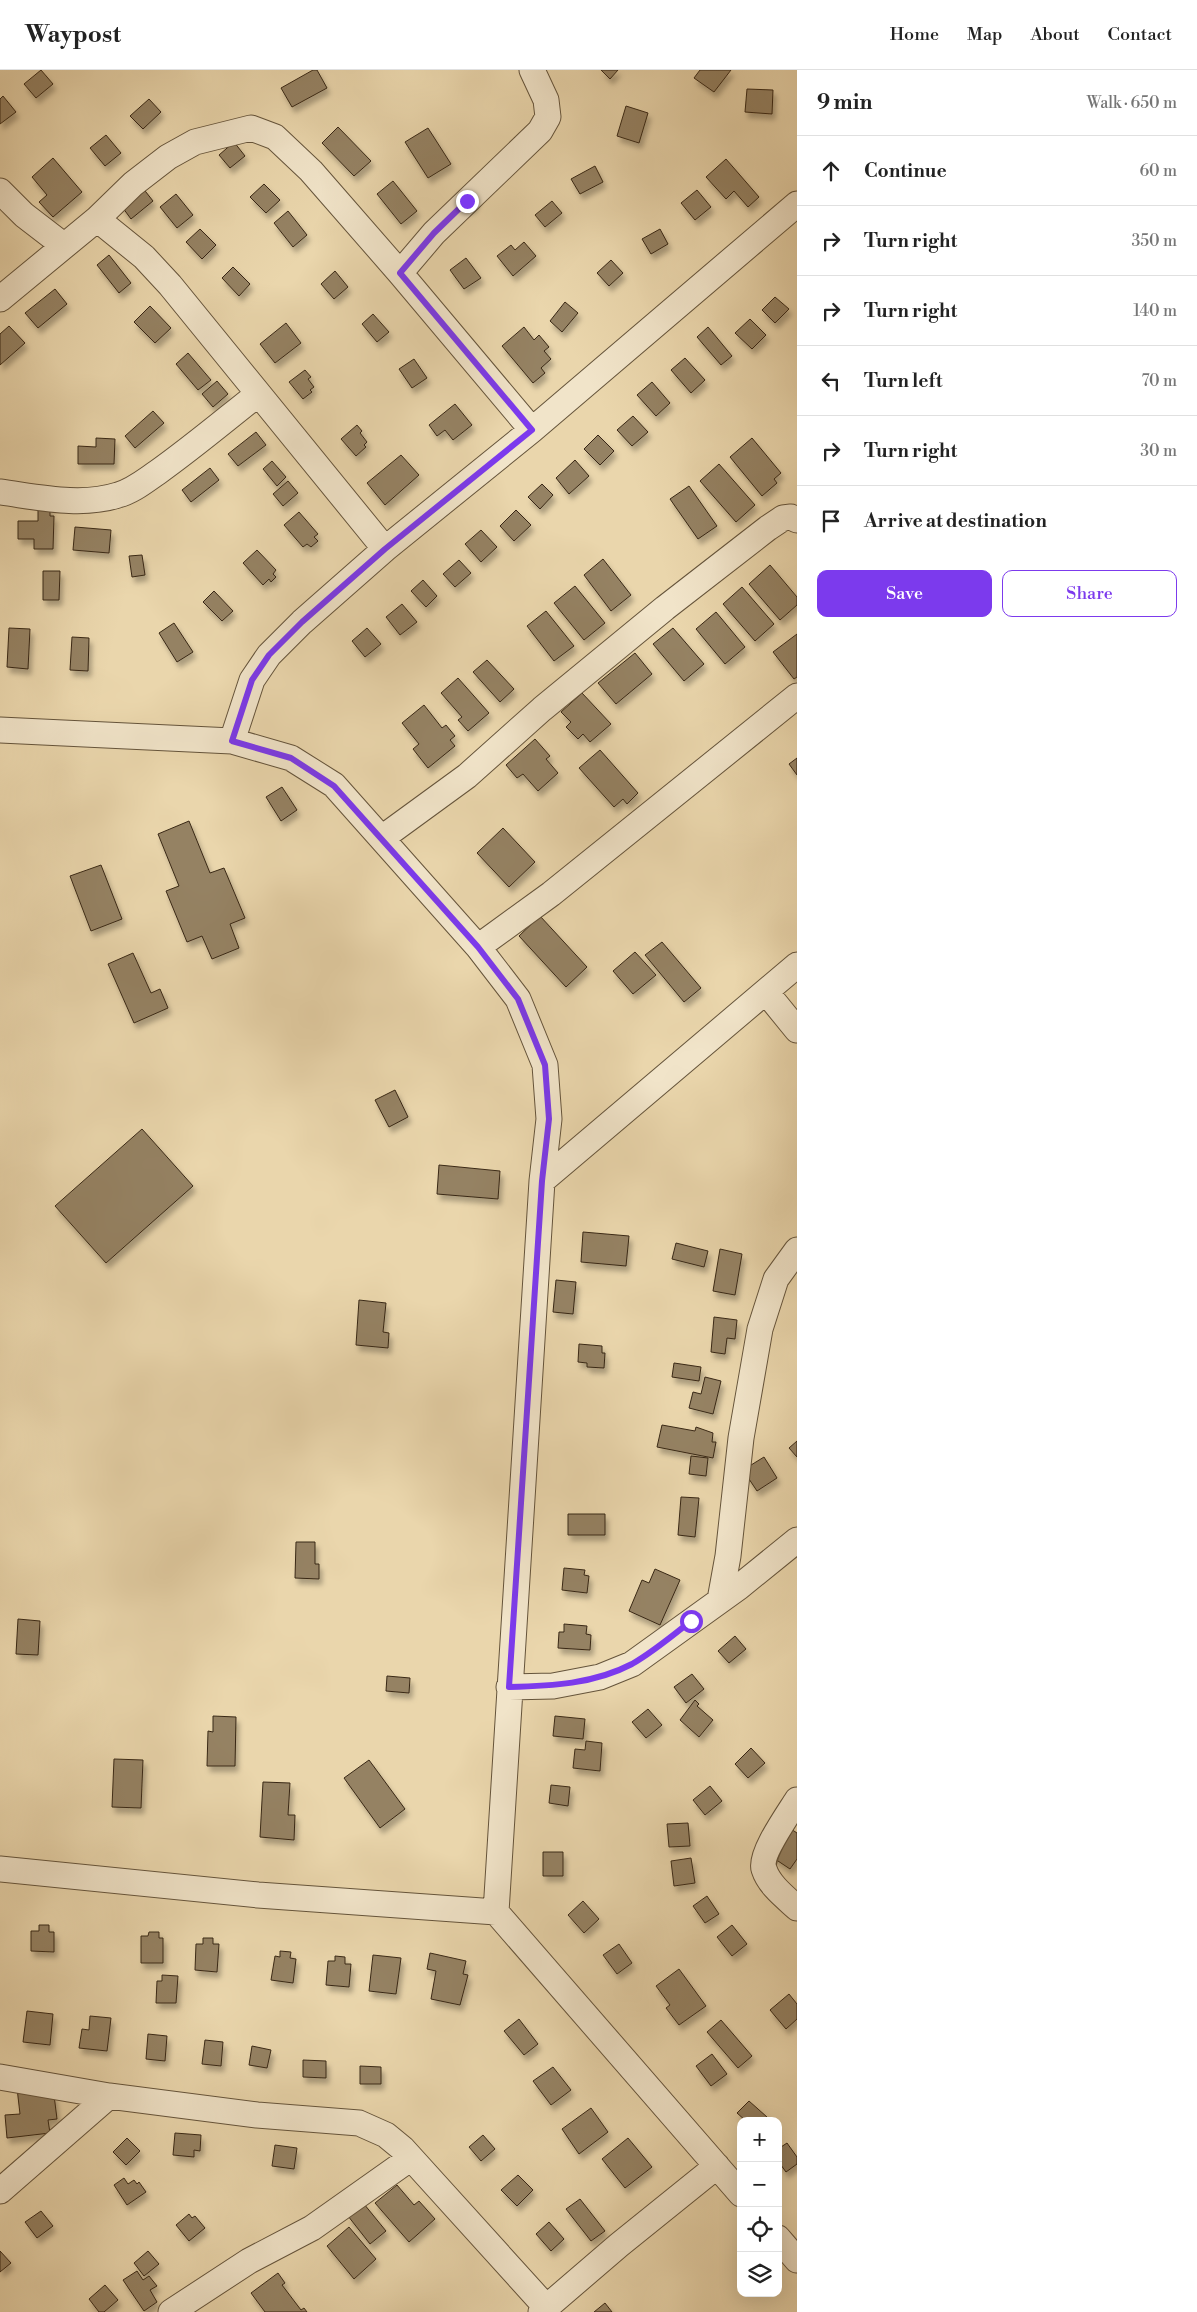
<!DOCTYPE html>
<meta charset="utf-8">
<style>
:root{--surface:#fff;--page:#f2f2f2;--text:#222;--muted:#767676;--line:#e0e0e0;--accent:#7c3aed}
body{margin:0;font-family:"Libre Bodoni",serif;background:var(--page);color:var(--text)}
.controls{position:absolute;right:15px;bottom:15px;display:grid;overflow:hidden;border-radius:10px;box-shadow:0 5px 20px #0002}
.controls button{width:45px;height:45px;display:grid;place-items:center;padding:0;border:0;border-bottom:1px solid var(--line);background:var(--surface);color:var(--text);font:25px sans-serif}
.stop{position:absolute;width:15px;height:15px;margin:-11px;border:4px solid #7c3aed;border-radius:50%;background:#fff}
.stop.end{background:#7c3aed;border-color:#fff;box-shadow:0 1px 5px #0008}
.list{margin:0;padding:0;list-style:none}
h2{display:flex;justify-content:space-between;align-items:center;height:65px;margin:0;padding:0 20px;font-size:21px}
h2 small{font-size:16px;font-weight:400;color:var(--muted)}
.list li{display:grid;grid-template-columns:32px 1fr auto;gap:15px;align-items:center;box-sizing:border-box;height:70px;padding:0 20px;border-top:1px solid var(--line)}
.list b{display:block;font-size:19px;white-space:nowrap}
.list em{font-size:16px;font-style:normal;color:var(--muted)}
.actions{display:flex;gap:10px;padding:15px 20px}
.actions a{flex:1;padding:11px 0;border:1px solid var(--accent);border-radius:10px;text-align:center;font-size:18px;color:var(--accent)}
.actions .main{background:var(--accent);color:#fff}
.icon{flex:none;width:28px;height:28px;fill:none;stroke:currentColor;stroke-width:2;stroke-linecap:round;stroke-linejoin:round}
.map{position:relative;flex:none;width:797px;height:2242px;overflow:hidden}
header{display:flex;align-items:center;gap:30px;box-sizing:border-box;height:70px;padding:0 25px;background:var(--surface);border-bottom:1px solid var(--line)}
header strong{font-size:24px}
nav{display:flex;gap:28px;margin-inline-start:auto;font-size:18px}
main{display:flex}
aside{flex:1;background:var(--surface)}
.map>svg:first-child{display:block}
</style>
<header>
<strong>Waypost</strong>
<nav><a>Home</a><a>Map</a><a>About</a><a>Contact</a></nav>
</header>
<main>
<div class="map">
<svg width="797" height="2242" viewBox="0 0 797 2242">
<defs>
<filter id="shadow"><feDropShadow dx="3" dy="5.5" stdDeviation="2.5" flood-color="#0004"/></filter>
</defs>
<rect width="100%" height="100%" fill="#ead6ac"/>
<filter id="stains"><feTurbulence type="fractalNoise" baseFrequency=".004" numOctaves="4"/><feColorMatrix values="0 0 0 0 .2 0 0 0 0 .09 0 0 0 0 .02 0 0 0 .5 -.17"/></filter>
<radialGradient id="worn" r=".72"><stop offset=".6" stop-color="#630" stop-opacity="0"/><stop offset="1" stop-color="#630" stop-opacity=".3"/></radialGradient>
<path fill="#958264" stroke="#392815" filter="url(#shadow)" d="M 41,0 L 53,14 L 36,28 L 24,14 Z
M 313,0 L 317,0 L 327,18 L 292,37 L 281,18 Z
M 601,0 L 618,0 L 610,9 Z
M 700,0 L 731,0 L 714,22 L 694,8 Z
M 747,19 L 773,20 L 772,44 L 745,42 Z
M 3,26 L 16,42 L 0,54 L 0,29 Z
M 149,29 L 161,42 L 143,59 L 130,46 Z
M 626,36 L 648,43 L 639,73 L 617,66 Z
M 338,57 L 371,91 L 354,106 L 322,73 Z
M 428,58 L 451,94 L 428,108 L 405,72 Z
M 106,65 L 121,83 L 105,96 L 90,78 Z
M 234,72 L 245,86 L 230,98 L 219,85 Z
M 53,88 L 82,122 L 53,147 L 39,132 L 47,125 L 32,107 Z
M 726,89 L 759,127 L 748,137 L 734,121 L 726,129 L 706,107 Z
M 595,96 L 603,112 L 580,124 L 571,109 Z
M 393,111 L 417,141 L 401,154 L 377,124 Z
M 264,114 L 280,130 L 266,143 L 250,127 Z
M 142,117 L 153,131 L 131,149 L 120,134 Z
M 697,120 L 711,137 L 695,150 L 681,133 Z
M 176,124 L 193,145 L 177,158 L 160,137 Z
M 552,131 L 562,143 L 545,157 L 535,145 Z
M 288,141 L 307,165 L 293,177 L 274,153 Z
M 200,159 L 216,175 L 202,189 L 186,172 Z
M 660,159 L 668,174 L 651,184 L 642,169 Z
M 524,172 L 536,186 L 513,206 L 497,186 L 511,175 L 515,180 Z
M 109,185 L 131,213 L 119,223 L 97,195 Z
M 466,188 L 481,208 L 464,219 L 450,200 Z
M 611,190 L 623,203 L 609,216 L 597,203 Z
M 233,197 L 250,214 L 239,226 L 222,208 Z
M 335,201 L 348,217 L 334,229 L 321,214 Z
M 55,219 L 67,234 L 38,258 L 25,243 Z
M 775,227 L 789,239 L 775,253 L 762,240 Z
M 565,232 L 578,243 L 562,262 L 550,251 Z
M 150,236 L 171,258 L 155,273 L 134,252 Z
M 373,244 L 389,262 L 377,272 L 362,254 Z
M 750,249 L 766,265 L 752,279 L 735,263 Z
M 286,253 L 301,273 L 275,293 L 260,274 Z
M 9,256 L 25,273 L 0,295 L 0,264 Z
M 524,257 L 534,270 L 539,265 L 549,277 L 544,281 L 551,289 L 541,298 L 545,303 L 533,313 L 502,276 Z
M 708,257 L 732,286 L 721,295 L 697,267 Z
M 188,283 L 211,310 L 198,320 L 176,294 Z
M 685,288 L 705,310 L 691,323 L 671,300 Z
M 414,289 L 427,308 L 412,318 L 399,299 Z
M 305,300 L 311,307 L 308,309 L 314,317 L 310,320 L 312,322 L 303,329 L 289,312 Z
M 217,311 L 228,324 L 213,337 L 202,324 Z
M 652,312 L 670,333 L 656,346 L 637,325 Z
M 455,334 L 472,355 L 453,370 L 445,360 L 437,366 L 429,355 Z
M 153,341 L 164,353 L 135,378 L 125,366 Z
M 633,346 L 648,362 L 632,376 L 617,360 Z
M 357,355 L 362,361 L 360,363 L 367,372 L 364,375 L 366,377 L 356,386 L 341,369 Z
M 256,362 L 266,375 L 238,396 L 228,384 Z
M 598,365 L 614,381 L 600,395 L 584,379 Z
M 96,368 L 115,369 L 114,394 L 78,394 L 78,376 L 96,377 Z
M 752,368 L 781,403 L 774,409 L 777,413 L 762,426 L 730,387 Z
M 401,385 L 419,405 L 385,435 L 367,413 Z
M 575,390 L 589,406 L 569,424 L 556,408 Z
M 272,391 L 286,407 L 277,416 L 263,399 Z
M 719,394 L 755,435 L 736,452 L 700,411 Z
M 210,398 L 219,410 L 191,432 L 182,420 Z
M 288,411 L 298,423 L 283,436 L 273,424 Z
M 542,414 L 553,425 L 540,439 L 528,427 Z
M 689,416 L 717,456 L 698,469 L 670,429 Z
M 38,435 L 50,435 L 50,446 L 54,446 L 53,479 L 34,479 L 34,469 L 18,469 L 18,451 L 38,451 Z
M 516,440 L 531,455 L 514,471 L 500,456 Z
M 299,442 L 318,464 L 314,467 L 318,471 L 311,477 L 307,474 L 303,477 L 284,455 Z
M 75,457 L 111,460 L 109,483 L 73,480 Z
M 481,460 L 497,477 L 481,492 L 465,474 Z
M 257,480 L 276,500 L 273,504 L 276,507 L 271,512 L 269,509 L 263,515 L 243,493 Z
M 142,485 L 145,505 L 132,507 L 129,486 Z
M 603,489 L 631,525 L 611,541 L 584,505 Z
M 459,490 L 471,503 L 455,517 L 443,504 Z
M 770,495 L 797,527 L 797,535 L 780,550 L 749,514 Z
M 43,501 L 60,501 L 59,530 L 43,530 Z
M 423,510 L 437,526 L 426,537 L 411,521 Z
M 575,516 L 605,553 L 584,570 L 554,533 Z
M 742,517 L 774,554 L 755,571 L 723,534 Z
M 214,521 L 233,541 L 222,551 L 203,532 Z
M 402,534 L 417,552 L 400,565 L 386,547 Z
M 546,541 L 574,576 L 554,591 L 527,556 Z
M 716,542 L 745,577 L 725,594 L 696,559 Z
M 174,553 L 193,582 L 177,592 L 159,563 Z
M 9,558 L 30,559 L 28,599 L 7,597 Z
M 367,558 L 381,574 L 365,587 L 352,571 Z
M 673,558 L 704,594 L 684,611 L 653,574 Z
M 797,564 L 797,607 L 794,609 L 773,582 Z
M 72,567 L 89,568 L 88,601 L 70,600 Z
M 635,583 L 652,604 L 616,634 L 598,613 Z
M 487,590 L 514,619 L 500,632 L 473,602 Z
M 458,608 L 489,643 L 468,661 L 458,650 L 462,647 L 441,623 Z
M 582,623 L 611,654 L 590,672 L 583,664 L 578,669 L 566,657 L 571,652 L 561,642 Z
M 424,635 L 442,658 L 446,655 L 455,666 L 450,670 L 455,676 L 428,698 L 413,679 L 419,674 L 402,653 Z
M 535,669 L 550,686 L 546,689 L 558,703 L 538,721 L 523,704 L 517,708 L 506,695 Z
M 600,680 L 638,723 L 627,734 L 623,729 L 614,737 L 579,698 Z
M 797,688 L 797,705 L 789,694 Z
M 282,717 L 297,740 L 281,751 L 266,727 Z
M 189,751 L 210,803 L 224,798 L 245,848 L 230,854 L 239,878 L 212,889 L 202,866 L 187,872 L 166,821 L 179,816 L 158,764 Z
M 503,758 L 535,792 L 509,817 L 477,783 Z
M 101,795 L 122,849 L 91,861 L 70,806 Z
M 540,846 L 587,897 L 566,917 L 519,866 Z
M 662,872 L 701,918 L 684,932 L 645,885 Z
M 635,882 L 656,905 L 633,924 L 613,901 Z
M 133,883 L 151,923 L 160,919 L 168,938 L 134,953 L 108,894 Z
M 395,1020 L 408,1047 L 389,1057 L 375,1030 Z
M 142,1059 L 193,1116 L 106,1193 L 55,1136 Z
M 439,1095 L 500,1101 L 498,1129 L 437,1124 Z
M 583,1162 L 629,1166 L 626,1196 L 581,1192 Z
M 676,1173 L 708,1181 L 704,1197 L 672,1189 Z
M 720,1179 L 742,1184 L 735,1225 L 713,1221 Z
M 556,1210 L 576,1212 L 573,1244 L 553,1242 Z
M 359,1230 L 386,1233 L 383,1262 L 389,1263 L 388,1278 L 356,1275 Z
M 714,1247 L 737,1250 L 735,1269 L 727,1268 L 725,1284 L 711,1282 Z
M 579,1274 L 602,1276 L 602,1283 L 605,1283 L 604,1298 L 587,1297 L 587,1293 L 578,1292 Z
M 674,1293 L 701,1297 L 699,1311 L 672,1307 Z
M 705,1307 L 721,1311 L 713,1344 L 689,1338 L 693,1322 L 701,1324 Z
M 662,1355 L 695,1361 L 696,1357 L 713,1363 L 712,1372 L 716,1372 L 713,1388 L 657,1377 Z
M 797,1371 L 797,1387 L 789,1378 Z
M 691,1386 L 708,1388 L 706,1406 L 689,1404 Z
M 764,1387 L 777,1408 L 757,1421 L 743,1400 Z
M 681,1427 L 699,1428 L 695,1467 L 678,1465 Z
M 568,1444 L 605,1444 L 605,1465 L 568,1465 Z
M 296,1472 L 315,1472 L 315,1494 L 319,1494 L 319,1509 L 295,1508 Z
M 564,1498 L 585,1500 L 584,1505 L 589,1506 L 587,1523 L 562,1520 Z
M 655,1499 L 680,1510 L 660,1555 L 629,1541 L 642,1510 L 649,1513 Z
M 18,1549 L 40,1551 L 38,1585 L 16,1584 Z
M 564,1554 L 587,1556 L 586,1564 L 591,1565 L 590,1580 L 558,1578 L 559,1562 L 564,1562 Z
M 735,1566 L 746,1579 L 729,1593 L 718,1581 Z
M 692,1604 L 704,1619 L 686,1633 L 674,1617 Z
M 387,1606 L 410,1608 L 409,1623 L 386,1621 Z
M 695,1630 L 699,1634 L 697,1636 L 713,1650 L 699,1667 L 680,1650 Z
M 648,1639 L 662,1655 L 646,1668 L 632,1652 Z
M 213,1646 L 236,1647 L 235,1696 L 207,1696 L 208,1661 L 213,1662 Z
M 555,1646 L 585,1649 L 583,1669 L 553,1666 Z
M 586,1671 L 602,1673 L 600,1701 L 573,1698 L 575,1679 L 585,1680 Z
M 751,1678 L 765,1693 L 748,1708 L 735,1694 Z
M 114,1689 L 143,1690 L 141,1738 L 112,1737 Z
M 369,1690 L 405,1739 L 380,1758 L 344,1708 Z
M 263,1712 L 290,1713 L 288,1745 L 295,1745 L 294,1770 L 260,1767 Z
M 551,1715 L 570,1717 L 568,1736 L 549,1733 Z
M 710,1716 L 722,1731 L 705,1745 L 693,1730 Z
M 688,1753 L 690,1776 L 669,1777 L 667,1754 Z
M 791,1759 L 797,1763 L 797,1789 L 790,1799 L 772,1787 Z
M 543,1782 L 563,1782 L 563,1806 L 543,1806 Z
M 691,1788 L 695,1813 L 674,1816 L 671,1791 Z
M 707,1826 L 719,1844 L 705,1853 L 693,1836 Z
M 583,1831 L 599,1849 L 584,1863 L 568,1845 Z
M 39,1855 L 49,1855 L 49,1862 L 54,1862 L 54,1882 L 31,1881 L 31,1861 L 39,1861 Z
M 732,1855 L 747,1874 L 732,1886 L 717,1867 Z
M 149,1862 L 159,1862 L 159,1868 L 163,1868 L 163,1893 L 141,1893 L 141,1866 L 148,1866 Z
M 203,1868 L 213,1868 L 213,1874 L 219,1874 L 217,1902 L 195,1900 L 196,1874 L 203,1874 Z
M 619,1874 L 632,1893 L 617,1904 L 603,1885 Z
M 280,1881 L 291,1882 L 290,1888 L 296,1889 L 293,1913 L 271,1910 L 275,1886 L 280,1887 Z
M 430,1883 L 466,1891 L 463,1904 L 468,1905 L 460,1935 L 431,1929 L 436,1901 L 427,1899 Z
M 373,1885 L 401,1888 L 396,1924 L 369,1921 Z
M 335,1886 L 345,1887 L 345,1894 L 351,1894 L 349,1917 L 326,1915 L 328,1891 L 335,1891 Z
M 679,1899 L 706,1936 L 679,1955 L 666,1938 L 670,1935 L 656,1916 Z
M 162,1905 L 178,1906 L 176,1933 L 156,1933 L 157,1911 L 162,1911 Z
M 789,1924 L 797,1934 L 797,1949 L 786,1959 L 770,1940 Z
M 27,1941 L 53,1944 L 50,1975 L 23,1972 Z
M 90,1946 L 111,1948 L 107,1981 L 79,1978 L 82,1959 L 89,1960 Z
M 519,1949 L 538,1974 L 524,1985 L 504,1961 Z
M 721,1950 L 752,1986 L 738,1998 L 707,1962 Z
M 148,1964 L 167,1966 L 165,1991 L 146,1989 Z
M 205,1970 L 223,1972 L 221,1996 L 202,1994 Z
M 252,1976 L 271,1980 L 267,1998 L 249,1995 Z
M 712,1984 L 727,2004 L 711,2016 L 696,1996 Z
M 303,1990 L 326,1991 L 326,2008 L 303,2007 Z
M 360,1996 L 381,1997 L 381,2014 L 360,2014 Z
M 553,1997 L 571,2020 L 551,2035 L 533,2011 Z
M 17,2018 L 54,2025 L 57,2049 L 48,2050 L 50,2063 L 7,2068 L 5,2045 L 20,2044 Z
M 749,2031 L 767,2047 L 764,2051 L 746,2051 L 737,2043 Z
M 591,2038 L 608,2062 L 579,2084 L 562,2059 Z
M 175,2063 L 201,2065 L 200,2081 L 194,2080 L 194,2087 L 173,2085 Z
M 483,2065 L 495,2079 L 481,2091 L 469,2077 Z
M 127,2068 L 140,2081 L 126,2095 L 113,2082 Z
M 628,2068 L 652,2097 L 625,2118 L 602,2089 Z
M 787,2073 L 797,2087 L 797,2094 L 786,2102 L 778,2091 L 778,2079 Z
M 275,2075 L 297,2078 L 294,2099 L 272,2096 Z
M 518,2105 L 533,2120 L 517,2136 L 501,2120 Z
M 124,2108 L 128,2114 L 134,2110 L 137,2114 L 139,2112 L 146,2122 L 127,2135 L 114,2115 Z
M 397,2115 L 414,2135 L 419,2131 L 435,2149 L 409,2172 L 375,2133 Z
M 580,2129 L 605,2161 L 591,2171 L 566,2139 Z
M 364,2134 L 386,2161 L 370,2174 L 348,2146 Z
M 41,2141 L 53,2156 L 37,2168 L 25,2152 Z
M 189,2144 L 192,2148 L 195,2146 L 205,2158 L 189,2171 L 176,2155 Z
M 549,2152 L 564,2169 L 551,2181 L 536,2164 Z
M 349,2157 L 376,2189 L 354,2209 L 327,2176 Z
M 0,2181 L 11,2193 L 0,2202 Z
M 148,2181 L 159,2194 L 144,2206 L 134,2193 Z
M 137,2201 L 143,2210 L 149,2206 L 157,2216 L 150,2220 L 157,2232 L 144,2241 L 123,2210 Z
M 278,2203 L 285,2213 L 282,2215 L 301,2240 L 304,2238 L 307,2242 L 265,2242 L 251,2223 Z
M 105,2215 L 118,2230 L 104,2242 L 99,2242 L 89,2229 Z
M 605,2233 L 612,2242 L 594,2242 Z"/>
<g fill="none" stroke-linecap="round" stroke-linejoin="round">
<defs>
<path id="minor" d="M 0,121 L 24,145 L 63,175
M 97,149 L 144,187 L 170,215 L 385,479
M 400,203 L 434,163 L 540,61 L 548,47 L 546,30 L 532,0
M 0,229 L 97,149 L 133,114 L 168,87 L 195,72 L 251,58 L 275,67 L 311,101 L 400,203 L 532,360
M 0,422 C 38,427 81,437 118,425 C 133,421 146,410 158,402 C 193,377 225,350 258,324
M 0,660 L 232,671 L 291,688 L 334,715 L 478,877 L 518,929 L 545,995 L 549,1049 L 542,1111 L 496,1842 L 741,2124
M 232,671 L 252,610 L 269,585 L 302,552 L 385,479 L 532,360 L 797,134
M 382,768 L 467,706 L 542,639 L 665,538 L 768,458 L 783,448 L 791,447 L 797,450
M 478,877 L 551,824 L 797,626
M 766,922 L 797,960
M 542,1111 L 797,895
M 720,1530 L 728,1486 L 741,1368 L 760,1259 L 776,1209 L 797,1180
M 509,1617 L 553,1616 L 600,1607 L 632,1594 L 739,1517 L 797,1470
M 797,1730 C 789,1743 759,1785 764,1799 C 769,1815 785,1827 797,1838
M 0,1799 L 258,1825 L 496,1842
M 0,2007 L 109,2026 L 257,2045 L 359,2053 L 386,2065 L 403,2079 L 546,2237
M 0,2121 L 109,2026
M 778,2168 L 797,2190
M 171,2242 L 249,2191 L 312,2158 L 411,2088
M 541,2242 L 619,2175 L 717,2096"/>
</defs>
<use href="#minor" stroke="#65543b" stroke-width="27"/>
<use href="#minor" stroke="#f1e4c9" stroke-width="25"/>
</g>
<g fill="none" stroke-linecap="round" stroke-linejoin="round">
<path stroke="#7c3aed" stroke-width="6" d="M 467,131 L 434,163 L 400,203 L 532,360 L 385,479 L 302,552 L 269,585 L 252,610 L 232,671 L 291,688 L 334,716 L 478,877 L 518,929 L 545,995 L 549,1049 L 542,1111 L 509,1617 C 551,1616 594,1614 632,1594 C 653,1582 672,1566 691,1551"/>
</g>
<rect width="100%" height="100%" filter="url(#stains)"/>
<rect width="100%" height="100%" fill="url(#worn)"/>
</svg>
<div class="controls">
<button>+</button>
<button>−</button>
<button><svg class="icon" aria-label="locate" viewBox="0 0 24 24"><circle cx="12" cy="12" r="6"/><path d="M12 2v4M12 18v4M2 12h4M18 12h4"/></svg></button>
<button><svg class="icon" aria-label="layers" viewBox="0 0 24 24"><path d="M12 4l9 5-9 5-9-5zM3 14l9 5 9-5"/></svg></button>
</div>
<div class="stop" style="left:691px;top:1551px"></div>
<div class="stop end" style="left:467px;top:131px"></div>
</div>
<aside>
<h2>9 min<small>Walk · 650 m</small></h2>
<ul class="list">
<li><svg class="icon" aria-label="ahead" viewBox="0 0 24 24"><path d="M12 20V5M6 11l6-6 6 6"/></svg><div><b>Continue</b></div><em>60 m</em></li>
<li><svg class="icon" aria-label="right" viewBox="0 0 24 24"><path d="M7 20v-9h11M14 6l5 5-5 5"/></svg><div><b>Turn right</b></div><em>350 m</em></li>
<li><svg class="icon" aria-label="right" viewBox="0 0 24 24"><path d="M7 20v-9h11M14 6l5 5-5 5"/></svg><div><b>Turn right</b></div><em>140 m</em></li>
<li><svg class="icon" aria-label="left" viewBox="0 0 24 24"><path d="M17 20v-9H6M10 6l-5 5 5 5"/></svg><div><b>Turn left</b></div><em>70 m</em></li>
<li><svg class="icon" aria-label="right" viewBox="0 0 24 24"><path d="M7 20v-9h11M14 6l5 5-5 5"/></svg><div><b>Turn right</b></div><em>30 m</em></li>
<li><svg class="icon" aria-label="arrive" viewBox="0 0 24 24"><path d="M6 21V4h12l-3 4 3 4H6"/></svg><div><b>Arrive at destination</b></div></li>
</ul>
<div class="actions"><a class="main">Save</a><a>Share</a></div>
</aside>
</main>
